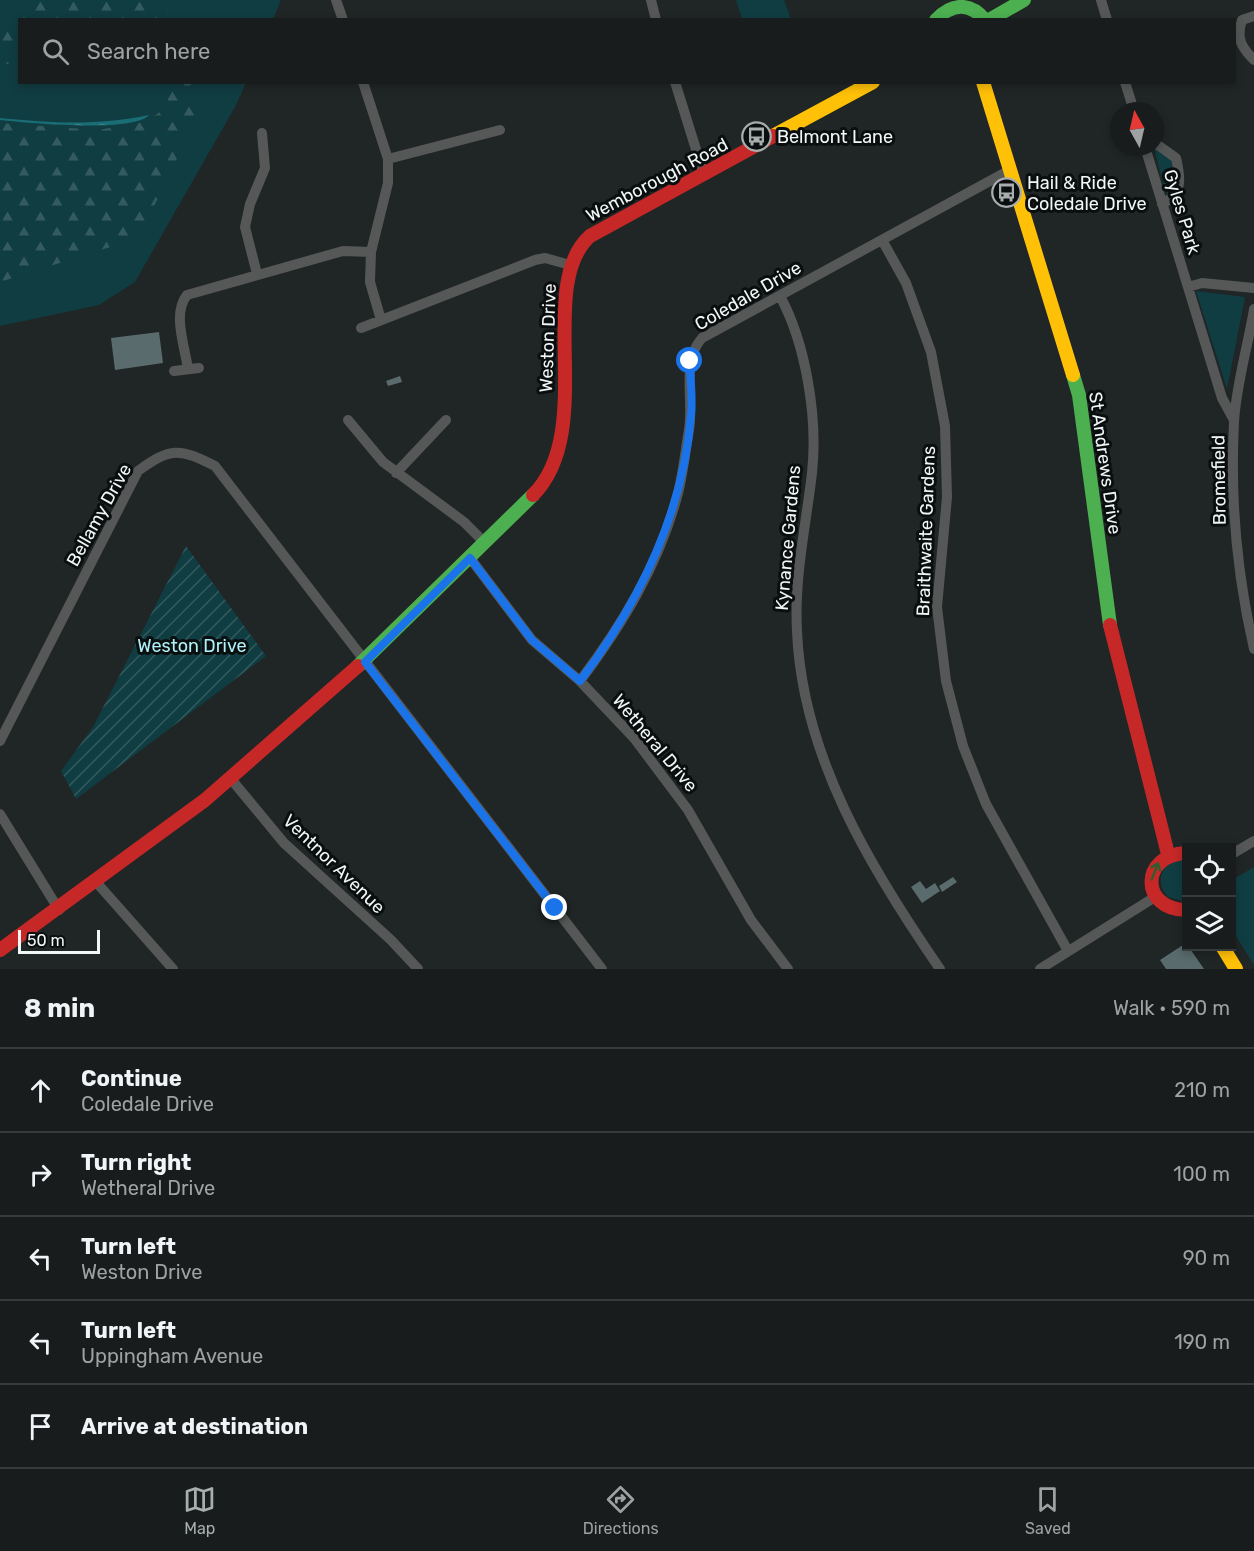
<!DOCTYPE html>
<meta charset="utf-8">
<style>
:root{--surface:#181c1c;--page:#252929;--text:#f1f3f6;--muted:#9fa1a3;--line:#363a3b;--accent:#a8adae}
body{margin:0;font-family:Rubik,sans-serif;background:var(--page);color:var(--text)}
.controls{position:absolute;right:18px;bottom:18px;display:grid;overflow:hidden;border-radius:0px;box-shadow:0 3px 9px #0003}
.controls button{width:54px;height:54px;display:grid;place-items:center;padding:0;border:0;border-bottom:2px solid var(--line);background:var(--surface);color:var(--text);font:30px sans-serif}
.compass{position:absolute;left:1110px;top:102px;width:54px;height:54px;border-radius:50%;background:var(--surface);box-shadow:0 3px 9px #0003;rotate:352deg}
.scale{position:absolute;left:18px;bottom:15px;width:82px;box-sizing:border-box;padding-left:6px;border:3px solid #f1f6f7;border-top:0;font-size:16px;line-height:21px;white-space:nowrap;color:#f1f6f7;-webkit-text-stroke:4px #0b0e0f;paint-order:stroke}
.stop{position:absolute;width:18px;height:18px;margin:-14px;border:4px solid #1a73e8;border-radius:50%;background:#fff}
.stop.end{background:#1a73e8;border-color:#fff;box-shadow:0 2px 6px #0008}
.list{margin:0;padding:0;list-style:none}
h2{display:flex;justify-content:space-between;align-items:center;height:78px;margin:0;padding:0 24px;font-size:26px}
h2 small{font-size:20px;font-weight:400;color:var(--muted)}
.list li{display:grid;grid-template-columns:39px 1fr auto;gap:18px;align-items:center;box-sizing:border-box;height:84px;padding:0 24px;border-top:2px solid var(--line)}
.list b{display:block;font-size:22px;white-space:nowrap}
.list p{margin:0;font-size:20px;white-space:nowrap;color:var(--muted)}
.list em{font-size:20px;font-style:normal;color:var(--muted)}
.icon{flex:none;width:33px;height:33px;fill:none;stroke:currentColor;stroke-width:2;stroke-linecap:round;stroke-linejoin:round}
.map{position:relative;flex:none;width:1254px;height:969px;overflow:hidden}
.search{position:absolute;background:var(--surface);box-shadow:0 3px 9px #0003;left:18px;right:18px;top:18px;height:66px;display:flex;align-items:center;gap:15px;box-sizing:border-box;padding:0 21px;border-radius:0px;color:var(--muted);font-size:22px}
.sheet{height:498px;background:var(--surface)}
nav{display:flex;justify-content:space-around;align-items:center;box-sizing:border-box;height:84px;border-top:2px solid var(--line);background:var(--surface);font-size:16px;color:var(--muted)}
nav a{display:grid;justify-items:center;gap:3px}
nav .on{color:var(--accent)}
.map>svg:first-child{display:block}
</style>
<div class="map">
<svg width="1254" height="969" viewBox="0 0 1254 969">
<defs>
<pattern id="forest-firs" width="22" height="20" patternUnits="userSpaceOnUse" patternTransform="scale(1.5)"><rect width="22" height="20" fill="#103d42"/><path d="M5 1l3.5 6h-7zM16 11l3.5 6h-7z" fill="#335a5e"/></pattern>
<pattern id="garden-furrows" width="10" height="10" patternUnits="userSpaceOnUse" patternTransform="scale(1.5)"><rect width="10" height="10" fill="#103d42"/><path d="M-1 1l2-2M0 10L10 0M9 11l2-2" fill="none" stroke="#335a5e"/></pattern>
<pattern id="water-waves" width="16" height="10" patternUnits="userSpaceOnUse" patternTransform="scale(1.5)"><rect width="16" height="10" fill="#196d75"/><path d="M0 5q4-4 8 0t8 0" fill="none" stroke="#3b8289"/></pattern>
</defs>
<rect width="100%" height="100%" fill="#202525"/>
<path fill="#103d42" d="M 0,0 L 281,0 L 273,19 L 20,20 L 20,82 L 246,83 L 235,107 L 135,282 L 99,305 L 0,326 Z
M 736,0 L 784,0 L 791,19 L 742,19 Z
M 1154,148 L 1172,159 L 1175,186 L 1168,194 L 1165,191 Z
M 1196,291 L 1245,297 L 1227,389 Z
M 1178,859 L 1186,859 L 1186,902 L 1168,897 C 1155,883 1160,865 1178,859 Z
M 1254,867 L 1254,965 L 1232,930 L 1232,880 Z"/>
<path fill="url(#forest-firs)" d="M 44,0 L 165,0 L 171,19 L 20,20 L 19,59 L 14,63 L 0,65 L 0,28 Z
M 162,83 L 190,83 L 199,113 L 142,231 L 129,241 L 0,282 L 0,123 L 98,130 L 145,122 L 169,106 Z"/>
<path fill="url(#garden-furrows)" d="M 186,546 L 266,656 L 76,799 L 61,771 L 93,727 Z"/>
<path fill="url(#water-waves)" d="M 149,115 C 133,133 28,123 0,120 L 0,118 C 53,123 97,126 149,115 Z"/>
<path fill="#596b6d" d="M 159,332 L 163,363 L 115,370 L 111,338 Z
M 400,376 L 402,382 L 388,386 L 386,381 Z
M 953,877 L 957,882 L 942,892 L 939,886 Z
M 920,881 L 926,889 L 935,883 L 940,891 L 922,903 L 911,887 Z
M 1186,943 L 1204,969 L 1166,969 L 1160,960 Z"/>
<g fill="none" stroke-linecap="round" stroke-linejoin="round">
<path stroke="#565858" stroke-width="10" d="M 336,0 L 343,20
M 651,0 L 656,20
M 1101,0 L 1107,20
M 1254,16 L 1242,20 C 1236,38 1241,47 1254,60
M 363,82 L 388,159 L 388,183 L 371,252 L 370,282 L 381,320
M 675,82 L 704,175
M 1125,82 L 1134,111
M 1155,143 L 1176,158 C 1181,179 1183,193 1162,204
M 1145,147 L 1222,398 L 1234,420
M 388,159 L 500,130
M 882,240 L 906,283 L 931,352 L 945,426 L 947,497 L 937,607 L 946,681 L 963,746 L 986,804 L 1068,951
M 257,274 L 245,227 L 250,204 L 265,168 L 262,133
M 1188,287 L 1202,283 L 1254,288
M 780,296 C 806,344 818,418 812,473 C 806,525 794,578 797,631 C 802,756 871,869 940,969
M 1254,309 C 1248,346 1236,385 1234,422 C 1230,498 1237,575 1254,649
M 361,328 L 535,260 L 545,258 L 570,265
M 188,369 C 185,347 172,313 187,295 L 343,251 L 371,252
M 174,371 L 199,368
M 348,420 L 383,462 L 464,522 L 485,543
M 396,473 L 446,420
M 470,558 L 532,640 L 580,681 L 634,738 L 688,810 L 751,920 L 788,969
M 580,681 C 622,625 658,566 677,497 C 683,476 685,452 689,430 C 694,400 681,361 702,338 L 1010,170
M 0,741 L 138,471 C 171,447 179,448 215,466 L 602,969
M 231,779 L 284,843 L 391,940 L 418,969
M 0,814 L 59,910
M 1232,854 L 1254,841
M 97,883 L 173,969
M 1040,969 L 1155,897"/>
<path stroke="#4caf50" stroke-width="14" d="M 936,20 C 952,3 970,2 985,20
M 989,20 L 1024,0
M 1073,375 L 1079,395 L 1110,625
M 358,666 L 533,495"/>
<path stroke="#ffc107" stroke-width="14" d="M 983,82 L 1073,375
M 773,136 L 873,82
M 1222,946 L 1236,969"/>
<path stroke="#c62828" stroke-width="14" d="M 533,495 C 598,430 534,286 590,236 L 773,136
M 1110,625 L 1168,854
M 1186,853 C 1140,855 1140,909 1186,910
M 0,950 L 205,800 L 358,666"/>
</g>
<defs><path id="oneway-shaft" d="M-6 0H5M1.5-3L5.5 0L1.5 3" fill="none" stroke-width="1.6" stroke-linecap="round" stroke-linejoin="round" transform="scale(1.5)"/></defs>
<use stroke="#2c5e30" href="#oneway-shaft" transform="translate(1155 871) rotate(-69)"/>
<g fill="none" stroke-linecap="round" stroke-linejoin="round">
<path stroke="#1a73e8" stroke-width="8" d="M 555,908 L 365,662 L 470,558 L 532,640 L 580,681 C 639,603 683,515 691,415 C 693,398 690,379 690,361"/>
</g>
<defs>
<symbol id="bus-ring" viewBox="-11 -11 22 22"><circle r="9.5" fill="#0b0e0f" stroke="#a8adae" stroke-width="1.5"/><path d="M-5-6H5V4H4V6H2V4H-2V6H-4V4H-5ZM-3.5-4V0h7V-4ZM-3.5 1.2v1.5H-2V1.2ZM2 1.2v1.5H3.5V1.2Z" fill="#a8adae"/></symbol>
</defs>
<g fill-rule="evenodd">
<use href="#bus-ring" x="740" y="120" width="33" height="33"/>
<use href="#bus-ring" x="990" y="176" width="33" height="33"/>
</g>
<g text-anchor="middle" stroke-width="6" stroke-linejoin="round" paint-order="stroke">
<g font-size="18" fill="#f1f6f7" stroke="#0b0e0f" text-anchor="start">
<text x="777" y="143">Belmont Lane</text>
<text x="1027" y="189">Hail &amp; Ride<tspan x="1027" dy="21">Coledale Drive</tspan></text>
</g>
<g font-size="18" fill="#f1f6f7" stroke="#0b0e0f">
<text transform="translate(657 180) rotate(-28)" y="6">Wemborough Road</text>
<text transform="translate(1182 212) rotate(73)" y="6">Gyles Park</text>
<text transform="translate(748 296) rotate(-30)" y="6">Coledale Drive</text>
<text transform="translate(548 338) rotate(-88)" y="6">Weston Drive</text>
<text transform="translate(1105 463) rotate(82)" y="6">St Andrews Drive</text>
<text transform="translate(1219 480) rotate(-91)" y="6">Bromefield</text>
<text transform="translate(99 515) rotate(-61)" y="6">Bellamy Drive</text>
<text transform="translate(926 531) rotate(-88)" y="6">Braithwaite Gardens</text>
<text transform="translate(788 538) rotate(-85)" y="6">Kynance Gardens</text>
<text transform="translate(655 743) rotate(50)" y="6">Wetheral Drive</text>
<text transform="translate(334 864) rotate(44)" y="6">Ventnor Avenue</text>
</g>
<g font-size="18" fill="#aff1f9" stroke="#0b0e0f">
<text x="192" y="652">Weston Drive</text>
</g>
</g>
</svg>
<div class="controls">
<button><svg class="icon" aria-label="locate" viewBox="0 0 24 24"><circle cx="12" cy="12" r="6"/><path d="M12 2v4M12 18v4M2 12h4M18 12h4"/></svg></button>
<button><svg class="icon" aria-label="layers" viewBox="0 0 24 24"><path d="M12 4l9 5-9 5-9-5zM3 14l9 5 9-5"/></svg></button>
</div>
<svg class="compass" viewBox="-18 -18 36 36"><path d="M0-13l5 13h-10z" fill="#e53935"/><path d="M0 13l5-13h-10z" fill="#9fa1a3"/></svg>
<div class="scale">50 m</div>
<div class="stop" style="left:690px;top:361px"></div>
<div class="stop end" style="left:555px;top:908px"></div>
<div class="search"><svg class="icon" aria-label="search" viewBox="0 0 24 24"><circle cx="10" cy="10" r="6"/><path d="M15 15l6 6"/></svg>Search here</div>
</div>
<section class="sheet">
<h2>8 min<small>Walk · 590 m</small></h2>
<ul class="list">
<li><svg class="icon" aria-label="ahead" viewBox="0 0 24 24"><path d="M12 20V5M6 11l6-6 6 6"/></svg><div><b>Continue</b><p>Coledale Drive</p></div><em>210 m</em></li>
<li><svg class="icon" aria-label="right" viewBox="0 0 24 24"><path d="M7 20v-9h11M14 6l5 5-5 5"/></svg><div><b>Turn right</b><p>Wetheral Drive</p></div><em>100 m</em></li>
<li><svg class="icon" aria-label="left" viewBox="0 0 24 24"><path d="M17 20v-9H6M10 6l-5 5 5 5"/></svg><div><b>Turn left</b><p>Weston Drive</p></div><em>90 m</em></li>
<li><svg class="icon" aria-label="left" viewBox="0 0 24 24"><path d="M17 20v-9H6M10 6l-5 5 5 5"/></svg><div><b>Turn left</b><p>Uppingham Avenue</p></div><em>190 m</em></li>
<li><svg class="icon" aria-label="arrive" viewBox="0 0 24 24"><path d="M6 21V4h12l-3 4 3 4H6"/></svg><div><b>Arrive at destination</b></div></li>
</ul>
</section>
<nav>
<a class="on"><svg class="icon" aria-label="map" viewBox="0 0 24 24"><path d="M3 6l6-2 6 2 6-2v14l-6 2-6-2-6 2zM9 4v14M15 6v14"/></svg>Map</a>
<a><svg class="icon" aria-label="directions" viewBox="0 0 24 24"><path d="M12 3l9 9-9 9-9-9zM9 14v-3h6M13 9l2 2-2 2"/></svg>Directions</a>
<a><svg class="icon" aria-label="saved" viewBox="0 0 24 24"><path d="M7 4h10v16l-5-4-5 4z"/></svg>Saved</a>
</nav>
